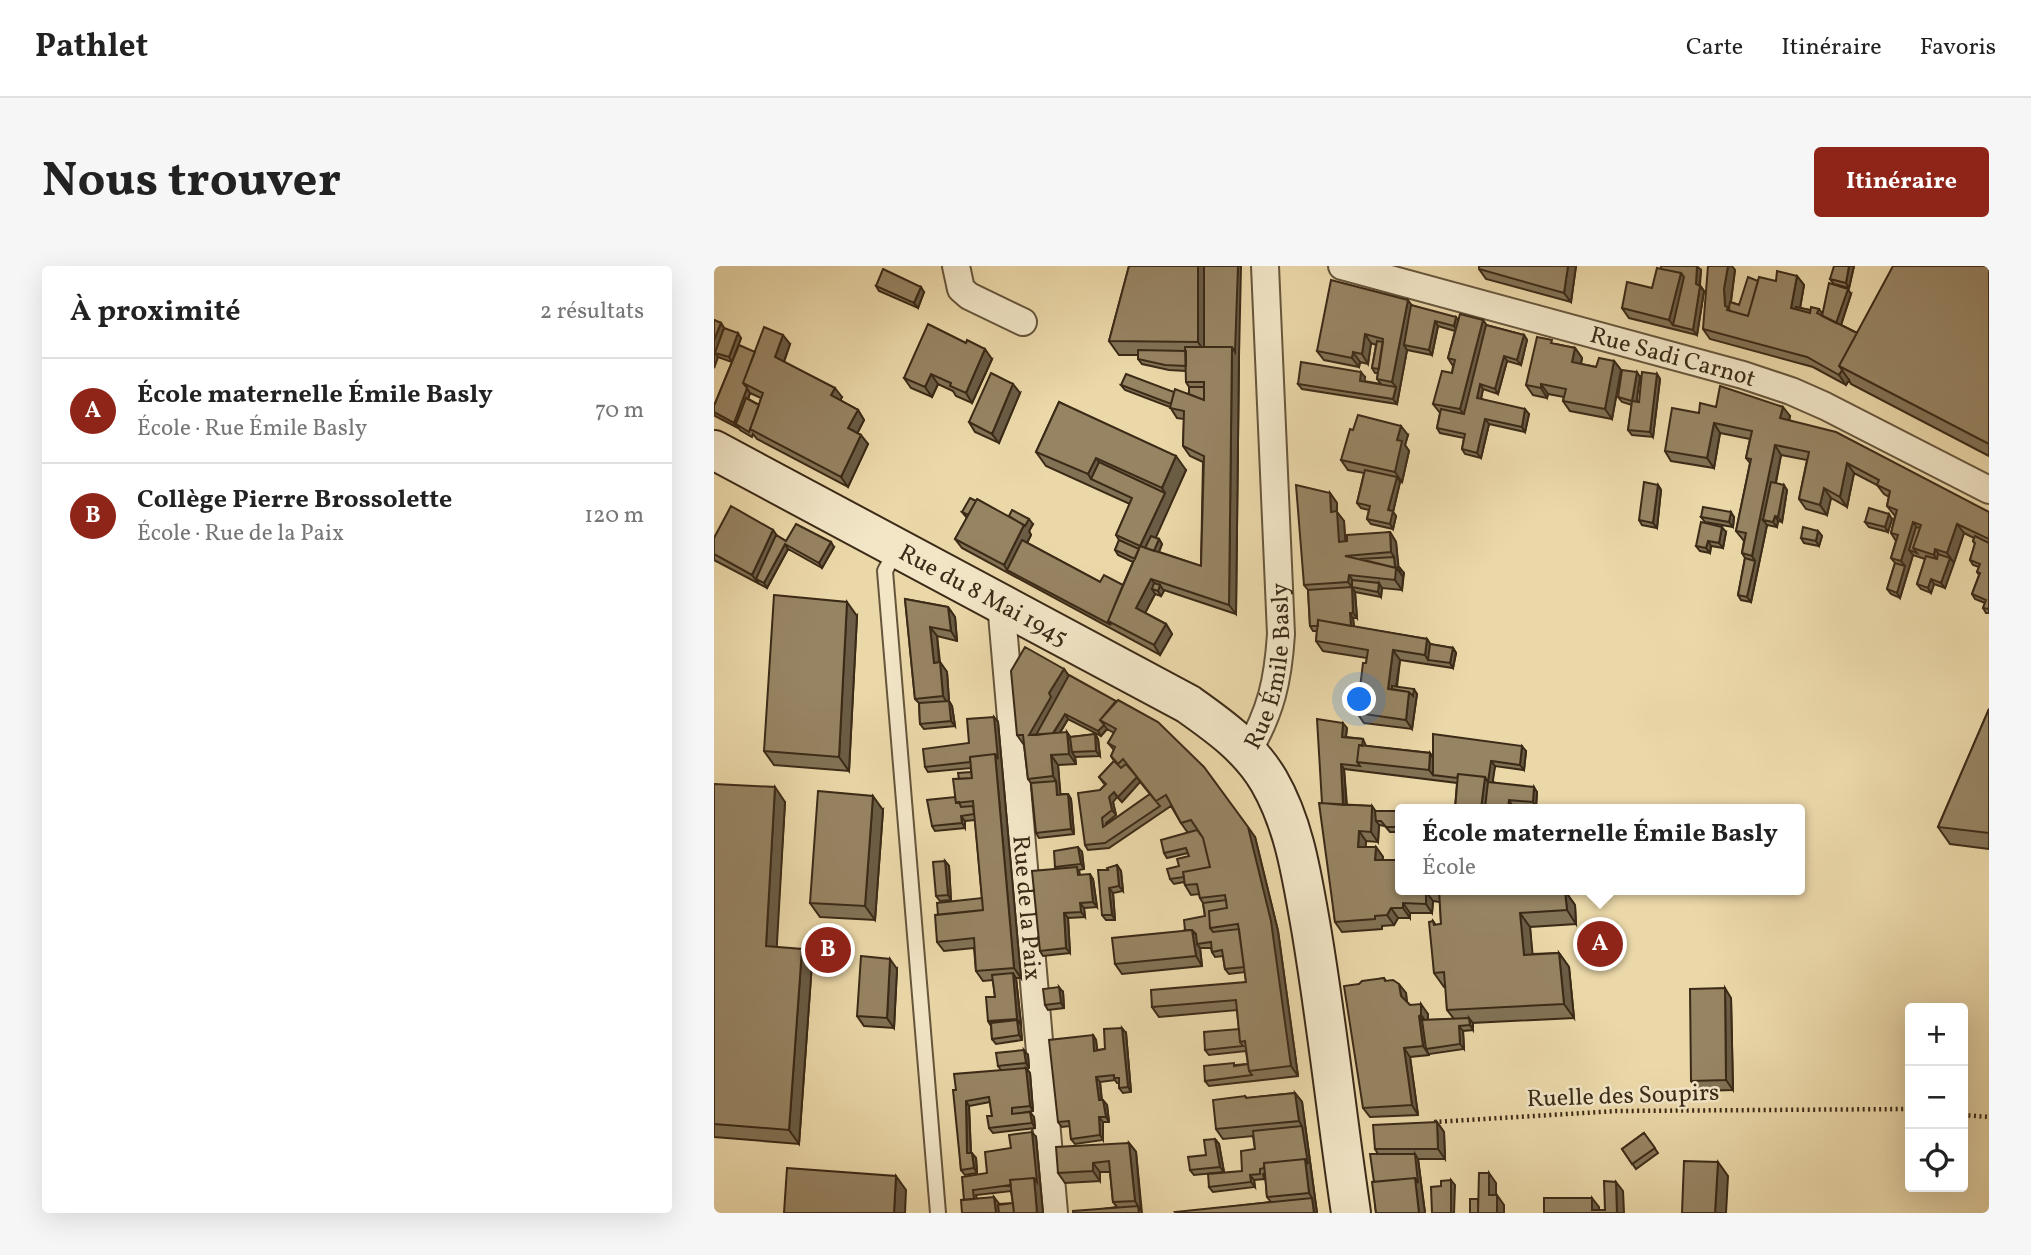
<!DOCTYPE html>
<html lang="fr">
<meta charset="utf-8">
<style>
:root{--surface:#fff;--page:#f6f6f6;--text:#222;--muted:#767676;--line:#e0e0e0;--accent:#8f2418}
body{margin:0;font-family:Vollkorn,serif;background:var(--page);color:var(--text)}
.controls{position:absolute;right:21px;bottom:21px;display:grid;overflow:hidden;border-radius:7px;box-shadow:0 7px 28px #0002}
.controls button{width:63px;height:63px;display:grid;place-items:center;padding:0;border:0;border-bottom:2px solid var(--line);background:var(--surface);color:var(--text);font:35px sans-serif}
.you{position:absolute;left:646px;top:434px;width:24px;height:24px;margin:-18px;border:5px solid #fff;border-radius:50%;background:#1a73e8;box-shadow:0 0 0 10px #1a73e833}
.badge{display:grid;place-items:center;width:46px;height:46px;border-radius:50%;background:var(--accent);color:#fff;font-size:23px;font-weight:700}
.pin{position:absolute;translate:-50% -50%;border:4px solid #fff;box-shadow:0 2px 7px #0006}
.popup{position:absolute;left:681px;top:538px;width:410px;height:91px;box-sizing:border-box;display:grid;place-content:center;border-radius:7px;background:var(--surface);filter:drop-shadow(0 2px 5px #0005);font-size:23px;white-space:nowrap;color:var(--muted)}
.popup b{font-size:26px;color:var(--text)}
.popup::after{content:'';position:absolute;left:50%;top:100%;margin-left:-14px;border:14px solid transparent;border-top-color:var(--surface)}
.list{margin:0;padding:0;list-style:none}
h2{display:flex;justify-content:space-between;align-items:center;height:91px;margin:0;padding:0 28px;font-size:30px}
h2 small{font-size:23px;font-weight:400;color:var(--muted)}
.list li{display:grid;grid-template-columns:46px 1fr auto;gap:21px;align-items:center;box-sizing:border-box;height:105px;padding:0 28px;border-top:2px solid var(--line)}
.list b{display:block;font-size:26px;white-space:nowrap}
.list p{margin:0;font-size:23px;white-space:nowrap;color:var(--muted)}
.list em{font-size:23px;font-style:normal;color:var(--muted)}
.icon{flex:none;width:38px;height:38px;fill:none;stroke:currentColor;stroke-width:2;stroke-linecap:round;stroke-linejoin:round}
.map{position:relative;flex:none;width:1275px;height:947px;overflow:hidden;border-radius:7px}
header{display:flex;align-items:center;gap:42px;box-sizing:border-box;height:98px;padding:0 35px;background:var(--surface);border-bottom:2px solid var(--line)}
header strong{font-size:33px}
nav{display:flex;gap:38px;margin-inline-start:auto;font-size:24px}
.intro{display:flex;align-items:center;justify-content:space-between;box-sizing:border-box;height:168px;padding:0 42px}
h1{margin:0;font-size:49px}
.button{padding:18px 32px;border-radius:7px;background:var(--accent);color:#fff;font-size:24px;font-weight:700}
main{display:flex;gap:42px;padding:0 42px}
aside{flex:1;background:var(--surface);border-radius:7px;box-shadow:0 7px 28px #0002}
.map>svg:first-child{display:block}
</style>
<header>
<strong>Pathlet</strong>
<nav><a>Carte</a><a>Itinéraire</a><a>Favoris</a></nav>
</header>
<div class="intro"><h1>Nous trouver</h1><a class="button">Itinéraire</a></div>
<main>
<aside>
<h2>À proximité<small>2 résultats</small></h2>
<ul class="list">
<li><span class="badge">A</span><div><b>École maternelle Émile Basly</b><p>École · Rue Émile Basly</p></div><em>70 m</em></li>
<li><span class="badge">B</span><div><b>Collège Pierre Brossolette</b><p>École · Rue de la Paix</p></div><em>120 m</em></li>
</ul>
</aside>
<div class="map">
<svg width="1275" height="947" viewBox="0 0 1275 947">
<rect width="100%" height="100%" fill="#ebd8a9"/>
<filter id="stains"><feTurbulence type="fractalNoise" baseFrequency=".00286" numOctaves="4"/><feColorMatrix values="0 0 0 0 .2 0 0 0 0 .09 0 0 0 0 .02 0 0 0 .5 -.17"/></filter>
<radialGradient id="worn" r=".72"><stop offset=".6" stop-color="#630" stop-opacity="0"/><stop offset="1" stop-color="#630" stop-opacity=".3"/></radialGradient>
<g fill="none" stroke-linecap="round" stroke-linejoin="round">
<defs>
<path id="lane" d="M 183,282 L 171,305 L 224,947"/>
<g id="street">
<path d="M 242,0 L 247,23 L 255,30 L 309,56"/>
<path id="s1" d="M 628,0 L 1029,109 L 1077,125 L 1111,140 L 1275,224"/>
<path id="s2" d="M 287,337 L 340,947"/>
<path id="s3" d="M 534,485 C 557,445 564,415 567,368 L 551,0"/>
</g>
<g id="secondary">
<path id="s4" d="M 0,184 L 474,438 C 505,460 535,481 555,515 C 581,560 588,612 597,662 C 613,757 623,852 637,947"/>
</g>
</defs>
<use href="#lane" stroke="#67563c" stroke-width="18"/>
<use href="#street" stroke="#67563c" stroke-width="30"/>
<use href="#secondary" stroke="#3b2a17" stroke-width="42"/>
<path stroke="#3b2a17" stroke-width="4.5" stroke-dasharray="2 3.5" stroke-linecap="butt" d="M 1249,849 L 1275,851
M 720,856 L 903,845 L 1196,843"/>
<use href="#lane" stroke="#f2e6c7" stroke-width="14"/>
<use href="#street" stroke="#f2e6c7" stroke-width="26"/>
<use href="#secondary" stroke="#f2e6c7" stroke-width="38"/>
</g>
<path fill="#827255" stroke="#3b2a17" stroke-width="2" fill-rule="evenodd" d="M 415,0 L 525,91 L 522,348 L 450,324 L 447,330 L 441,328 L 431,347 L 452,358 L 458,368 L 446,389 L 248,282 L 241,273 L 253,252 L 248,246 L 295,250 L 319,258 L 315,265 L 317,269 L 313,277 L 386,316 L 409,319 L 419,296 L 404,289 L 401,284 L 405,274 L 402,269 L 416,238 L 332,200 L 322,186 L 345,136 L 472,204 L 441,272 L 445,273 L 448,278 L 445,286 L 487,300 L 489,196 L 476,190 L 469,180 L 470,153 L 463,152 L 456,141 L 411,124 L 407,119 L 475,128 L 475,121 L 472,116 L 472,105 L 455,104 L 428,98 L 424,93 L 424,89 L 405,89 L 395,75 Z
M 765,0 L 862,0 L 857,36 L 772,13 L 765,3 Z
M 1140,0 L 1135,22 L 1120,18 L 1116,13 Z
M 1275,0 L 1275,190 L 1137,118 L 1135,114 L 1132,119 L 1099,101 L 996,73 L 989,63 L 1021,4 L 1017,36 L 1025,39 L 1044,15 L 1062,15 L 1083,10 L 1090,19 L 1086,42 L 1096,44 L 1105,43 L 1108,47 L 1137,28 L 1127,59 L 1143,67 Z
M 987,4 L 986,19 L 990,25 L 983,69 L 915,52 L 908,42 L 938,22 Z
M 162,20 L 210,26 L 204,42 L 165,25 Z
M 697,39 L 744,54 L 769,54 L 772,59 L 810,69 L 813,74 L 807,99 L 793,95 L 784,128 L 769,123 L 767,133 L 815,148 L 811,166 L 775,158 L 767,192 L 751,188 L 748,183 L 750,172 L 726,167 L 723,162 L 726,147 L 719,138 L 738,107 L 739,100 L 734,92 L 741,65 L 724,60 L 718,89 L 693,84 L 683,138 L 588,123 L 584,118 L 651,111 L 650,115 L 667,118 L 663,113 L 664,107 L 661,107 L 658,102 L 662,79 L 657,77 L 654,98 L 646,96 L 645,101 L 610,94 L 603,85 Z
M 0,54 L 7,57 L 10,62 L 27,72 L 22,86 L 41,86 L 76,78 L 70,96 L 128,131 L 126,134 L 144,144 L 150,154 L 143,167 L 154,178 L 134,221 L 43,173 L 39,168 L 38,171 L 26,164 L 24,161 L 24,162 L 1,150 L 0,148 L 0,140 L 18,96 L 4,91 L 0,102 ZM 36,127 L 47,132 L 45,139 L 34,133 Z
M 841,78 L 861,82 L 868,92 L 867,98 L 882,101 L 900,95 L 907,104 L 898,153 L 856,145 L 849,135 L 850,131 L 834,128 L 833,132 L 819,129 L 812,119 Z
M 278,93 L 258,137 L 242,130 L 239,125 L 224,118 L 218,131 L 197,122 L 190,112 Z
M 943,108 L 946,113 L 939,171 L 918,169 L 914,164 L 918,139 L 908,136 L 904,131 L 926,111 L 922,135 L 925,136 Z
M 306,127 L 285,177 L 261,166 L 255,156 Z
M 1002,141 L 1076,150 L 1075,154 L 1275,246 L 1275,347 L 1272,347 L 1269,342 L 1271,337 L 1261,333 L 1258,328 L 1265,309 L 1263,306 L 1265,301 L 1259,299 L 1256,294 L 1261,278 L 1259,275 L 1260,272 L 1250,267 L 1231,322 L 1220,318 L 1217,327 L 1207,323 L 1203,318 L 1211,293 L 1199,289 L 1186,332 L 1177,328 L 1173,323 L 1181,297 L 1177,292 L 1182,275 L 1177,267 L 1181,250 L 1173,240 L 1175,231 L 1170,228 L 1163,219 L 1140,207 L 1133,241 L 1117,232 L 1113,249 L 1092,243 L 1085,233 L 1093,194 L 1067,189 L 1062,217 L 1073,224 L 1068,256 L 1064,255 L 1063,261 L 1053,259 L 1037,336 L 1027,334 L 1024,329 L 1031,292 L 1028,287 L 1030,275 L 1022,265 L 1036,197 L 1032,192 L 1036,173 L 1006,167 L 1000,202 L 957,195 L 951,185 L 985,147 Z
M 694,169 L 691,179 L 695,185 L 688,216 L 686,216 L 679,246 L 682,250 L 679,263 L 657,258 L 653,253 L 655,244 L 647,242 L 643,237 L 650,207 L 634,204 L 627,194 Z
M 944,219 L 947,224 L 943,262 L 928,259 L 925,254 Z
M 616,227 L 623,237 L 623,246 L 630,255 L 631,275 L 676,266 L 682,276 L 684,301 L 690,307 L 688,324 L 668,322 L 667,331 L 641,326 L 643,352 L 639,352 L 640,361 L 713,373 L 716,378 L 739,382 L 742,387 L 739,402 L 686,394 L 683,421 L 703,428 L 698,463 L 650,457 L 643,447 L 653,392 L 609,385 L 602,375 L 603,365 L 599,365 L 596,360 L 594,324 L 590,319 Z
M 987,251 L 1020,251 L 1019,261 L 991,256 Z
M 1178,253 L 1174,266 L 1155,261 L 1151,256 Z
M 59,264 L 62,269 L 72,275 L 120,281 L 108,302 L 74,283 L 53,322 L 0,294 L 0,272 Z
M 1104,265 L 1108,270 L 1105,280 L 1090,277 L 1087,272 Z
M 1012,266 L 1009,282 L 997,280 L 996,287 L 986,285 L 982,280 Z
M 191,333 L 234,341 L 241,351 L 243,375 L 223,370 L 226,396 L 233,406 L 235,435 L 238,440 L 241,460 L 210,463 L 206,458 L 205,437 L 201,433 Z
M 143,350 L 135,505 L 60,499 L 50,485 Z
M 350,403 L 355,410 L 541,571 L 564,665 L 584,810 L 495,820 L 491,815 L 522,799 L 534,798 L 532,785 L 495,789 L 491,784 L 525,763 L 523,744 L 445,751 L 438,741 L 532,716 L 531,706 L 515,708 L 511,703 L 509,690 L 501,691 L 498,686 L 497,682 L 486,682 L 488,700 L 408,708 L 401,698 L 471,664 L 491,650 L 489,637 L 486,632 L 485,628 L 477,629 L 471,619 L 470,616 L 460,618 L 456,613 L 465,600 L 475,590 L 474,587 L 453,592 L 450,587 L 474,567 L 467,557 L 457,540 L 395,582 L 374,584 L 371,579 L 386,524 L 391,519 L 385,511 L 400,495 L 397,490 L 400,484 L 394,477 L 400,467 L 393,463 L 387,470 L 354,453 L 346,467 L 356,471 L 381,468 L 384,473 L 386,490 L 361,491 L 362,498 L 344,499 L 346,528 L 354,528 L 357,533 L 360,568 L 325,572 L 322,567 L 317,517 L 314,513 L 310,479 L 303,469 ZM 423,512 L 436,528 L 392,559 L 392,557 L 402,549 L 399,536 L 403,531 L 408,536 L 426,516 Z
M 1275,443 L 1275,583 L 1236,578 L 1224,561 Z
M 284,456 L 307,712 L 302,712 L 307,758 L 306,758 L 308,774 L 282,778 L 278,773 L 277,760 L 274,755 L 281,731 L 279,714 L 269,715 L 262,705 L 260,682 L 230,685 L 223,676 L 224,649 L 268,632 L 261,554 L 251,555 L 251,562 L 221,565 L 218,560 L 241,531 L 245,513 L 257,506 L 257,502 L 214,506 L 211,501 L 255,477 Z
M 633,462 L 632,471 L 649,473 L 652,480 L 716,487 L 719,492 L 812,485 L 810,504 L 781,500 L 778,516 L 823,526 L 822,541 L 798,539 L 798,543 L 741,543 L 743,517 L 630,503 L 633,539 L 658,540 L 661,545 L 687,545 L 687,566 L 676,566 L 671,560 L 665,559 L 664,576 L 652,575 L 651,581 L 662,581 L 669,591 L 668,594 L 684,594 L 687,598 L 687,624 L 851,625 L 861,639 L 862,658 L 816,661 L 818,688 L 845,687 L 855,701 L 860,752 L 758,757 L 759,764 L 749,765 L 750,783 L 715,788 L 715,789 L 696,791 L 704,849 L 656,851 L 649,842 L 645,718 L 670,712 L 672,715 L 692,727 L 693,736 L 696,739 L 714,748 L 714,754 L 740,753 L 733,744 L 732,721 L 730,721 L 720,707 L 719,655 L 722,659 L 727,658 L 726,636 L 719,635 L 718,647 L 696,647 L 696,652 L 684,652 L 680,659 L 668,660 L 668,663 L 628,666 L 621,656 L 608,537 Z
M 0,518 L 71,536 L 62,681 L 98,697 L 85,878 L 0,871 Z
M 169,544 L 161,654 L 106,651 L 96,637 Z
M 368,586 L 370,603 L 365,604 L 366,609 L 379,613 L 383,641 L 370,642 L 371,651 L 354,652 L 356,687 L 329,690 L 326,685 L 342,603 L 341,601 Z
M 231,595 L 235,600 L 237,634 L 226,635 L 222,630 Z
M 403,599 L 407,605 L 409,625 L 399,627 L 401,654 L 392,654 L 388,649 L 394,604 Z
M 183,703 L 180,762 L 150,760 L 143,750 Z
M 349,726 L 350,742 L 334,744 L 331,739 Z
M 1017,732 L 1019,824 L 984,825 L 977,815 Z
M 412,767 L 417,826 L 409,827 L 405,822 L 405,817 L 403,817 L 401,814 L 386,816 L 388,834 L 393,839 L 395,856 L 389,856 L 389,874 L 361,878 L 357,873 L 356,860 L 348,861 L 344,856 L 379,769 L 382,774 L 383,784 L 391,783 Z
M 314,789 L 315,802 L 313,803 L 316,807 L 319,845 L 302,848 L 320,851 L 321,862 L 279,867 L 275,862 L 278,850 L 276,836 L 255,840 L 257,887 L 262,892 L 263,907 L 251,909 L 247,904 L 242,824 L 287,804 L 284,800 Z
M 581,827 L 588,836 L 603,947 L 462,947 L 557,936 L 553,931 L 551,907 L 549,908 L 550,913 L 540,914 L 541,921 L 499,926 L 495,921 L 528,905 L 541,883 L 539,870 L 509,873 L 502,863 L 531,830 L 533,832 Z
M 723,856 L 730,866 L 731,893 L 704,893 L 711,947 L 662,947 L 660,916 L 664,888 L 661,883 Z
M 930,867 L 944,887 L 922,903 L 908,883 Z
M 322,871 L 329,947 L 248,947 L 250,934 L 273,907 ZM 297,925 L 299,937 L 285,938 L 263,933 L 262,929 Z
M 501,873 L 505,878 L 510,906 L 480,909 L 476,904 L 492,889 Z
M 415,877 L 422,886 L 428,947 L 359,947 L 403,941 L 399,936 L 396,906 L 386,906 L 386,915 L 351,917 L 344,907 Z"/>
<path fill="#6a5c45" stroke="#3b2a17" stroke-width="2" d="M 484,0 L 494,0 L 490,85 L 484,76 Z
M 524,0 L 527,0 L 525,91 L 522,348 L 515,339 L 518,81 Z
M 854,0 L 862,0 L 857,36 L 850,27 Z
M 983,0 L 987,4 L 985,23 L 982,18 Z
M 1014,0 L 1018,0 L 1021,4 L 1017,33 L 1017,46 L 1013,44 L 1011,40 L 1010,23 Z
M 1135,0 L 1140,0 L 1135,22 L 1132,17 Z
M 967,7 L 974,16 L 959,59 L 955,54 Z
M 1083,10 L 1090,19 L 1085,48 L 1077,42 Z
M 986,20 L 990,25 L 983,69 L 979,64 Z
M 207,21 L 210,26 L 204,42 L 200,37 Z
M 1134,23 L 1137,28 L 1125,65 L 1121,60 Z
M 694,34 L 701,44 L 690,79 L 693,84 L 683,138 L 679,133 L 682,121 L 678,116 Z
M 742,51 L 746,56 L 743,65 L 740,60 Z
M 769,54 L 776,64 L 753,153 L 746,143 Z
M 721,55 L 724,60 L 718,89 L 715,84 Z
M 7,57 L 13,67 L 1,87 L 4,91 L 0,102 L 0,74 Z
M 24,67 L 27,72 L 18,96 L 15,91 Z
M 651,68 L 657,77 L 654,98 L 648,88 Z
M 69,69 L 76,78 L 68,101 L 61,91 Z
M 810,69 L 813,74 L 807,99 L 803,94 Z
M 861,82 L 868,92 L 865,106 L 858,96 Z
M 271,83 L 278,93 L 258,137 L 252,127 Z
M 639,86 L 646,96 L 645,101 L 638,92 Z
M 790,90 L 793,95 L 784,128 L 781,123 Z
M 900,95 L 907,104 L 898,153 L 891,143 Z
M 1128,104 L 1135,114 L 1132,119 L 1125,109 Z
M 647,106 L 651,111 L 650,120 L 646,115 Z
M 923,106 L 926,111 L 922,140 L 918,135 Z
M 217,108 L 224,118 L 218,131 L 211,121 Z
M 943,108 L 946,113 L 939,171 L 936,166 Z
M 299,118 L 306,127 L 285,177 L 278,168 Z
M 766,118 L 769,123 L 766,137 L 763,132 Z
M 827,118 L 834,128 L 833,132 L 827,122 Z
M 33,122 L 36,127 L 25,160 L 22,158 L 24,162 L 20,157 Z
M 121,122 L 128,131 L 124,139 L 117,129 Z
M 1069,141 L 1076,150 L 1073,162 L 1066,152 Z
M 811,143 L 815,148 L 811,166 L 808,161 Z
M 144,144 L 150,154 L 141,172 L 134,162 Z
M 771,153 L 775,158 L 767,192 L 763,187 Z
M 1000,157 L 1006,167 L 1000,202 L 993,192 Z
M 687,160 L 694,169 L 691,179 L 695,185 L 688,216 L 681,206 L 683,174 Z
M 147,169 L 154,178 L 134,221 L 127,211 Z
M 1061,179 L 1067,189 L 1054,255 L 1049,254 L 1053,259 L 1037,336 L 1033,331 L 1041,295 L 1038,290 Z
M 462,190 L 472,204 L 435,287 L 426,280 L 451,227 L 448,222 Z
M 382,192 L 392,206 L 377,213 L 374,208 Z
M 1133,197 L 1140,207 L 1133,241 L 1126,231 Z
M 683,211 L 686,216 L 679,246 L 682,250 L 679,263 L 676,258 L 674,244 Z
M 944,219 L 947,224 L 943,262 L 939,257 Z
M 1070,219 L 1073,224 L 1068,256 L 1064,251 Z
M 1110,222 L 1117,232 L 1113,249 L 1106,239 Z
M 616,227 L 623,237 L 623,246 L 630,255 L 632,285 L 625,276 L 617,246 Z
M 1017,246 L 1020,251 L 1019,261 L 1015,256 Z
M 1175,248 L 1178,253 L 1174,266 L 1171,261 Z
M 1061,250 L 1064,255 L 1063,261 L 1059,256 Z
M 315,253 L 319,258 L 315,265 L 317,269 L 298,306 L 293,304 L 290,299 L 310,259 Z
M 1199,256 L 1206,266 L 1195,284 L 1199,289 L 1186,332 L 1183,327 L 1191,300 L 1187,295 Z
M 1243,258 L 1250,267 L 1240,297 L 1233,287 Z
M 1008,261 L 1012,266 L 1009,282 L 1005,277 Z
M 59,264 L 66,274 L 42,313 L 45,318 L 38,309 Z
M 1104,265 L 1108,270 L 1105,280 L 1102,275 Z
M 676,266 L 682,276 L 685,305 L 689,311 L 688,324 L 681,314 L 680,291 L 677,286 Z
M 445,273 L 448,278 L 442,293 L 438,288 Z
M 994,275 L 997,280 L 996,287 L 992,282 Z
M 117,276 L 120,281 L 108,302 L 105,297 Z
M 71,278 L 74,283 L 53,322 L 50,317 Z
M 1221,283 L 1228,293 L 1226,298 L 1220,289 Z
M 1236,292 L 1240,297 L 1231,322 L 1227,317 Z
M 686,302 L 690,307 L 689,311 L 686,306 Z
M 635,309 L 642,319 L 638,321 L 634,316 Z
M 437,313 L 444,322 L 438,323 L 441,328 L 429,351 L 422,342 Z
M 1217,313 L 1220,318 L 1217,327 L 1214,322 Z
M 665,317 L 668,322 L 667,331 L 664,326 Z
M 446,319 L 450,325 L 447,330 L 444,325 Z
M 638,321 L 641,326 L 643,352 L 639,347 Z
M 133,336 L 143,350 L 135,505 L 125,491 Z
M 234,341 L 241,351 L 243,375 L 237,365 Z
M 636,347 L 639,352 L 641,369 L 637,364 Z
M 452,358 L 458,368 L 446,389 L 440,379 Z
M 216,361 L 223,370 L 226,406 L 220,397 Z
M 713,373 L 720,383 L 714,394 L 711,389 Z
M 739,382 L 742,387 L 739,402 L 736,397 Z
M 679,384 L 686,394 L 681,428 L 674,423 Z
M 226,396 L 233,406 L 235,435 L 238,440 L 241,460 L 237,455 L 235,440 L 229,430 Z
M 350,403 L 357,413 L 325,474 L 315,469 L 335,427 Z
M 700,423 L 703,428 L 698,463 L 692,454 L 695,426 Z
M 351,448 L 354,453 L 339,478 L 336,473 Z
M 280,451 L 284,456 L 307,712 L 300,702 L 281,488 Z
M 629,457 L 633,462 L 631,476 L 628,471 Z
M 390,459 L 393,463 L 387,470 L 384,465 Z
M 353,466 L 360,476 L 358,486 L 361,491 L 362,498 L 355,488 Z
M 381,468 L 384,473 L 386,490 L 382,485 Z
M 808,480 L 812,485 L 810,504 L 806,499 Z
M 716,487 L 722,497 L 719,509 L 715,504 Z
M 337,489 L 344,499 L 347,534 L 343,529 L 342,515 L 339,510 Z
M 777,495 L 781,500 L 775,542 L 767,543 L 771,511 Z
M 627,498 L 630,503 L 633,548 L 630,543 Z
M 423,511 L 426,516 L 408,536 L 404,531 Z
M 61,521 L 71,536 L 62,694 L 52,680 Z
M 820,521 L 823,526 L 822,541 L 819,536 Z
M 400,526 L 403,531 L 399,536 L 402,549 L 398,544 L 395,531 Z
M 354,528 L 357,533 L 360,568 L 357,563 Z
M 159,530 L 169,544 L 161,654 L 151,640 Z
M 795,534 L 798,539 L 798,543 L 794,543 Z
M 658,540 L 665,550 L 662,555 L 665,559 L 664,576 L 657,566 Z
M 247,550 L 251,555 L 251,562 L 248,557 Z
M 534,561 L 541,571 L 564,665 L 584,810 L 577,800 Z
M 645,565 L 652,575 L 651,590 L 644,581 Z
M 364,581 L 368,586 L 370,603 L 367,598 Z
M 662,581 L 669,591 L 668,603 L 661,594 Z
M 684,594 L 687,598 L 687,613 L 684,609 Z
M 231,595 L 235,600 L 237,634 L 234,629 Z
M 403,599 L 407,605 L 409,625 L 405,620 Z
M 376,608 L 379,613 L 383,641 L 379,636 Z
M 395,622 L 399,627 L 401,654 L 398,649 Z
M 851,625 L 861,639 L 862,658 L 853,644 Z
M 712,626 L 719,635 L 718,647 L 712,638 Z
M 366,637 L 370,642 L 371,651 L 367,646 Z
M 689,637 L 696,647 L 696,652 L 689,642 Z
M 677,642 L 684,652 L 680,659 L 673,649 Z
M 350,647 L 354,652 L 356,687 L 352,682 Z
M 806,647 L 816,661 L 820,703 L 810,689 Z
M 478,664 L 485,673 L 483,678 L 486,682 L 488,700 L 482,690 Z
M 88,683 L 98,697 L 85,878 L 75,864 Z
M 845,687 L 855,701 L 860,752 L 850,738 Z
M 176,693 L 183,703 L 180,762 L 173,752 Z
M 299,707 L 302,712 L 307,758 L 303,753 Z
M 685,718 L 692,727 L 693,740 L 687,730 Z
M 345,721 L 349,726 L 350,742 L 347,737 Z
M 1011,722 L 1017,732 L 1019,824 L 1012,814 Z
M 707,738 L 714,748 L 714,759 L 707,749 Z
M 705,750 L 712,759 L 712,783 L 715,789 L 709,780 Z
M 755,752 L 759,757 L 759,764 L 756,759 Z
M 303,754 L 307,759 L 308,774 L 305,769 Z
M 745,760 L 749,765 L 750,783 L 746,778 Z
M 408,762 L 412,767 L 417,826 L 414,821 Z
M 379,769 L 382,774 L 384,790 L 380,785 Z
M 690,782 L 696,791 L 704,849 L 698,839 Z
M 310,784 L 314,789 L 315,802 L 312,797 Z
M 312,802 L 316,807 L 319,845 L 316,840 Z
M 382,811 L 386,816 L 388,839 L 385,834 Z
M 581,827 L 588,836 L 603,947 L 600,947 L 598,932 L 595,927 L 591,893 L 588,860 L 585,855 Z
M 389,834 L 393,839 L 395,856 L 392,851 Z
M 252,835 L 255,840 L 257,892 L 253,887 Z
M 316,846 L 320,851 L 321,862 L 318,857 Z
M 385,851 L 389,856 L 389,874 L 386,869 Z
M 723,856 L 730,866 L 731,893 L 724,883 Z
M 318,866 L 322,871 L 329,947 L 323,947 L 320,912 Z
M 501,873 L 505,878 L 510,906 L 506,901 Z
M 415,877 L 422,886 L 427,945 L 421,935 Z
M 258,887 L 262,892 L 263,907 L 260,902 Z
M 701,888 L 704,893 L 711,947 L 705,947 L 701,912 Z
M 1004,896 L 1014,910 L 1012,947 L 1001,947 Z
M 379,897 L 386,906 L 386,915 L 379,905 Z
M 775,907 L 782,917 L 782,939 L 775,929 Z
M 536,909 L 540,914 L 541,921 L 537,916 Z
M 182,910 L 192,924 L 191,947 L 180,947 Z
M 737,914 L 741,919 L 740,947 L 737,947 Z
M 902,916 L 909,925 L 910,947 L 903,947 Z
M 783,929 L 790,939 L 790,947 L 783,947 Z
M 280,931 L 287,940 L 287,947 L 282,947 Z
M 878,932 L 885,941 L 885,947 L 878,944 Z"/>
<path fill="#978463" stroke="#3b2a17" stroke-width="2" d="M 415,0 L 484,0 L 484,76 L 395,75 Z
M 490,0 L 524,0 L 521,86 L 518,81 L 490,81 Z
M 765,0 L 854,0 L 850,27 L 765,3 Z
M 947,0 L 983,0 L 982,18 L 986,20 L 979,64 L 959,59 L 970,11 L 967,7 L 947,3 Z
M 994,0 L 1014,0 L 1010,23 L 1011,40 L 1014,41 L 1013,44 L 1034,50 L 1045,11 L 1062,15 L 1063,5 L 1083,10 L 1077,42 L 1096,47 L 1097,41 L 1105,43 L 1103,47 L 1143,67 L 1125,100 L 1128,104 L 1125,109 L 1093,91 L 989,63 Z
M 1120,0 L 1135,0 L 1132,17 L 1116,13 Z
M 1179,0 L 1275,0 L 1275,178 L 1125,100 Z
M 943,2 L 967,7 L 955,54 L 908,42 L 913,16 L 938,22 Z
M 169,3 L 207,21 L 200,37 L 162,20 Z
M 1034,11 L 1044,15 L 1034,50 L 1016,45 L 1015,42 L 1016,36 L 1025,39 Z
M 617,14 L 694,34 L 678,116 L 663,113 L 669,73 L 651,68 L 648,88 L 639,86 L 638,92 L 603,85 Z
M 1115,17 L 1134,23 L 1122,57 L 1108,50 Z
M 697,39 L 742,51 L 740,60 L 721,55 L 715,84 L 690,79 Z
M 1082,41 L 1096,44 L 1096,47 L 1081,43 Z
M 746,48 L 769,54 L 746,143 L 719,138 L 728,105 L 738,107 L 741,94 L 734,92 Z
M 0,54 L 7,57 L 0,74 Z
M 214,58 L 252,77 L 253,74 L 271,83 L 252,127 L 236,120 L 237,117 L 217,108 L 211,121 L 190,112 Z
M 772,59 L 810,69 L 803,94 L 790,90 L 781,123 L 766,118 L 763,132 L 811,143 L 808,161 L 771,153 L 763,187 L 748,183 L 751,168 L 723,162 L 727,143 L 750,148 Z
M 50,61 L 69,69 L 61,91 L 121,122 L 117,129 L 144,144 L 134,162 L 147,169 L 127,211 L 36,163 L 49,127 L 29,117 Z
M 10,62 L 24,67 L 15,91 L 1,87 Z
M 823,71 L 838,74 L 837,77 L 861,82 L 858,96 L 882,101 L 885,92 L 900,95 L 891,143 L 849,135 L 852,123 L 827,118 L 827,122 L 812,119 Z
M 663,75 L 669,76 L 665,103 L 658,102 Z
M 25,79 L 41,86 L 29,117 L 33,122 L 20,157 L 0,146 L 0,140 Z
M 471,81 L 518,81 L 515,339 L 437,313 L 422,342 L 452,358 L 440,379 L 394,355 L 426,280 L 487,300 L 490,190 L 469,180 L 470,145 L 456,142 L 461,123 L 490,134 L 490,116 L 472,116 Z
M 424,84 L 472,85 L 472,100 L 451,99 L 424,93 Z
M 587,96 L 647,106 L 646,115 L 682,121 L 679,133 L 584,118 Z
M 908,104 L 923,106 L 918,135 L 904,131 Z
M 928,106 L 943,108 L 936,166 L 914,164 L 918,135 L 925,136 Z
M 277,107 L 299,118 L 278,168 L 255,156 Z
M 412,108 L 460,126 L 457,138 L 407,119 Z
M 1006,120 L 1069,141 L 1066,152 L 1122,166 L 1275,246 L 1275,273 L 1243,258 L 1233,287 L 1221,283 L 1220,289 L 1199,282 L 1207,259 L 1199,256 L 1187,295 L 1177,292 L 1184,269 L 1177,267 L 1183,244 L 1173,240 L 1176,225 L 1163,219 L 1165,214 L 1133,197 L 1126,231 L 1110,222 L 1106,239 L 1085,233 L 1095,186 L 1061,179 L 1038,290 L 1028,287 L 1032,267 L 1022,265 L 1037,193 L 1032,192 L 1038,165 L 1000,157 L 993,192 L 951,185 L 958,142 L 985,147 L 986,137 L 1002,141 Z
M 475,121 L 490,121 L 490,134 L 475,128 Z
M 32,132 L 45,139 L 35,166 L 22,158 Z
M 345,136 L 462,190 L 448,222 L 382,192 L 374,208 L 322,186 Z
M 644,149 L 687,160 L 683,174 L 688,175 L 681,206 L 627,194 L 636,163 L 639,164 Z
M 385,196 L 451,227 L 426,280 L 402,269 L 418,232 L 377,213 Z
M 651,204 L 683,211 L 674,244 L 679,245 L 676,258 L 653,253 L 656,240 L 643,237 Z
M 930,216 L 944,219 L 939,257 L 925,254 Z
M 1057,216 L 1070,219 L 1064,251 L 1061,250 L 1059,256 L 1049,254 Z
M 582,219 L 616,227 L 617,246 L 623,245 L 625,276 L 633,275 L 633,269 L 676,266 L 677,286 L 631,290 L 682,302 L 681,314 L 635,309 L 634,316 L 590,319 Z
M 256,232 L 262,235 L 254,249 L 248,246 Z
M 263,233 L 310,259 L 290,299 L 241,273 Z
M 17,240 L 59,264 L 38,309 L 0,288 L 0,272 Z
M 989,241 L 1017,246 L 1015,256 L 987,251 Z
M 1155,242 L 1175,248 L 1171,261 L 1151,256 Z
M 298,244 L 315,253 L 311,260 L 295,250 Z
M 987,256 L 1008,261 L 1005,277 L 994,275 L 992,282 L 982,280 Z
M 82,258 L 117,276 L 105,297 L 71,278 L 50,317 L 42,313 L 62,269 L 72,275 Z
M 1089,261 L 1104,265 L 1102,275 L 1087,272 Z
M 1202,261 L 1206,262 L 1199,282 L 1203,287 L 1195,284 Z
M 437,270 L 445,273 L 440,285 L 431,282 Z
M 1261,270 L 1275,277 L 1275,343 L 1269,342 L 1272,334 L 1258,328 L 1266,307 L 1263,306 L 1266,298 L 1256,294 L 1261,277 L 1259,275 Z
M 308,274 L 386,316 L 390,309 L 409,319 L 394,355 L 397,359 L 293,304 Z
M 405,274 L 425,283 L 421,293 L 401,284 Z
M 1224,288 L 1236,292 L 1227,317 L 1217,313 L 1214,322 L 1203,318 L 1212,290 L 1223,293 Z
M 680,291 L 681,301 L 686,302 L 686,306 L 682,302 L 646,293 Z
M 1031,292 L 1041,295 L 1033,331 L 1024,329 Z
M 1181,297 L 1191,300 L 1183,327 L 1173,323 Z
M 638,314 L 665,317 L 664,326 L 638,321 Z
M 440,317 L 446,319 L 444,325 L 438,323 Z
M 638,321 L 639,347 L 636,347 L 637,360 L 604,354 L 604,360 L 596,360 L 594,324 Z
M 60,329 L 133,336 L 125,491 L 50,485 Z
M 191,333 L 234,341 L 237,365 L 216,361 L 220,397 L 226,396 L 229,430 L 201,433 Z
M 604,354 L 713,373 L 711,389 L 679,384 L 674,423 L 695,426 L 692,454 L 643,447 L 649,397 L 652,397 L 654,384 L 602,375 Z
M 716,378 L 739,382 L 736,397 L 714,394 Z
M 311,381 L 350,403 L 335,427 L 337,431 L 315,469 L 353,466 L 355,488 L 337,489 L 339,510 L 314,513 L 309,469 L 303,469 L 297,405 Z
M 355,409 L 402,435 L 386,454 L 390,459 L 384,465 L 351,448 L 339,467 L 322,469 Z
M 678,420 L 700,423 L 699,430 L 695,426 L 678,423 Z
M 404,434 L 444,456 L 490,501 L 534,561 L 557,655 L 577,800 L 535,805 L 531,775 L 526,776 L 522,734 L 438,741 L 437,724 L 532,716 L 524,658 L 496,662 L 495,645 L 513,642 L 511,629 L 486,632 L 483,618 L 471,619 L 469,606 L 496,601 L 489,572 L 477,554 L 467,557 L 452,529 L 442,535 L 409,493 L 404,498 L 397,490 L 401,481 L 394,477 L 402,463 L 386,454 Z
M 235,435 L 237,455 L 206,458 L 205,437 Z
M 1275,443 L 1275,567 L 1224,561 Z
M 280,451 L 284,493 L 281,488 L 256,491 L 256,496 L 211,501 L 209,483 L 255,477 L 253,453 Z
M 603,453 L 629,457 L 628,471 L 649,473 L 648,480 L 645,479 L 643,496 L 646,500 L 627,498 L 629,539 L 608,537 Z
M 381,468 L 382,485 L 358,486 L 356,471 Z
M 719,468 L 808,480 L 806,499 L 777,495 L 774,516 L 771,511 L 744,508 L 743,512 L 719,509 Z
M 645,479 L 716,487 L 715,504 L 643,496 Z
M 281,488 L 300,702 L 262,705 L 260,672 L 223,676 L 221,649 L 269,644 L 259,535 L 242,537 L 239,513 L 258,512 L 256,491 Z
M 400,495 L 407,502 L 412,498 L 423,511 L 404,531 L 400,526 L 395,531 L 398,544 L 388,552 L 389,561 L 436,528 L 446,540 L 391,577 L 371,579 L 364,527 L 386,524 L 392,518 L 385,511 Z
M 257,506 L 258,512 L 245,513 L 244,507 Z
M 744,508 L 771,511 L 767,543 L 741,543 Z
M 342,515 L 343,529 L 354,528 L 357,563 L 322,567 L 317,517 Z
M 774,516 L 820,521 L 819,536 L 795,534 L 794,543 L 771,542 Z
M 0,518 L 61,521 L 52,680 L 88,683 L 75,864 L 0,858 Z
M 104,525 L 159,530 L 151,640 L 96,637 Z
M 241,531 L 242,537 L 245,536 L 247,541 L 259,540 L 260,548 L 247,550 L 248,557 L 218,560 L 213,534 Z
M 605,537 L 658,540 L 657,566 L 645,565 L 644,581 L 662,581 L 661,594 L 684,594 L 684,609 L 687,609 L 687,624 L 725,624 L 725,626 L 712,626 L 712,638 L 689,637 L 689,642 L 677,642 L 673,649 L 661,650 L 661,653 L 621,656 Z
M 661,545 L 687,545 L 687,561 L 672,561 L 667,555 L 662,555 Z
M 483,564 L 489,572 L 496,601 L 469,606 L 470,611 L 456,613 L 453,603 L 465,600 L 463,593 L 475,590 L 472,582 L 450,587 L 447,574 Z
M 364,581 L 367,598 L 341,601 L 340,585 Z
M 231,595 L 234,629 L 222,630 L 219,596 Z
M 403,599 L 405,620 L 395,622 L 398,649 L 388,649 L 384,604 L 394,604 L 393,602 Z
M 363,601 L 364,609 L 376,608 L 379,636 L 366,637 L 367,646 L 350,647 L 352,682 L 326,685 L 318,605 Z
M 725,624 L 793,624 L 851,625 L 853,644 L 806,647 L 810,689 L 845,687 L 850,738 L 733,744 L 730,706 L 720,707 L 715,656 L 719,655 L 720,659 L 727,658 Z
M 268,632 L 269,644 L 224,649 L 223,637 Z
M 512,634 L 513,642 L 495,645 L 496,662 L 499,666 L 525,663 L 530,701 L 511,703 L 508,684 L 498,686 L 497,676 L 483,678 L 482,668 L 478,664 L 471,664 L 470,654 L 491,650 L 489,637 Z
M 478,664 L 482,690 L 401,698 L 398,672 Z
M 147,690 L 176,693 L 173,752 L 143,750 Z
M 299,707 L 303,753 L 274,755 L 272,731 L 281,731 L 278,709 Z
M 670,712 L 671,715 L 679,714 L 685,718 L 687,730 L 696,739 L 707,738 L 707,749 L 705,750 L 709,780 L 690,782 L 698,839 L 649,842 L 630,720 L 645,718 L 648,715 Z
M 345,721 L 347,737 L 331,739 L 329,723 Z
M 1011,722 L 1012,814 L 977,815 L 976,723 Z
M 755,752 L 756,759 L 745,760 L 746,778 L 712,783 L 708,754 Z
M 303,754 L 305,769 L 278,773 L 277,757 Z
M 408,762 L 414,821 L 405,822 L 405,812 L 400,812 L 400,809 L 382,811 L 385,834 L 389,834 L 392,851 L 385,851 L 386,869 L 357,873 L 355,855 L 344,856 L 335,774 L 379,769 L 380,785 L 391,783 L 390,763 Z
M 525,763 L 526,776 L 529,780 L 491,784 L 490,766 Z
M 310,784 L 312,797 L 284,800 L 282,787 Z
M 520,797 L 520,800 L 534,798 L 535,805 L 538,809 L 491,815 L 490,800 Z
M 312,802 L 316,840 L 298,842 L 298,848 L 316,846 L 318,857 L 275,862 L 273,850 L 278,850 L 275,831 L 252,835 L 253,887 L 258,887 L 260,902 L 247,904 L 239,824 L 242,824 L 240,808 Z
M 581,827 L 585,855 L 502,863 L 499,834 L 531,830 L 532,832 Z
M 723,856 L 724,883 L 661,883 L 659,859 Z
M 588,860 L 594,898 L 591,893 L 550,897 L 550,902 L 546,903 L 546,908 L 536,909 L 537,916 L 495,921 L 494,908 L 528,905 L 527,885 L 541,883 L 539,865 Z
M 318,866 L 323,916 L 320,912 L 296,914 L 297,919 L 259,924 L 260,933 L 250,934 L 248,911 L 273,907 L 271,886 L 297,882 L 295,869 Z
M 930,867 L 941,882 L 918,898 L 908,883 Z
M 501,873 L 506,901 L 476,904 L 474,891 L 492,889 L 490,874 Z
M 415,877 L 421,935 L 399,936 L 395,895 L 379,897 L 379,905 L 344,907 L 342,881 Z
M 656,888 L 701,888 L 704,917 L 701,912 L 660,916 Z
M 591,893 L 595,927 L 553,931 L 550,897 Z
M 970,895 L 1004,896 L 1001,947 L 968,947 Z
M 73,902 L 182,910 L 180,947 L 70,947 Z
M 765,907 L 775,907 L 775,929 L 783,929 L 783,947 L 764,947 Z
M 320,912 L 323,947 L 300,947 L 296,914 Z
M 701,912 L 705,947 L 662,947 L 658,916 Z
M 737,914 L 737,947 L 718,947 L 717,921 L 727,920 L 727,915 Z
M 890,915 L 902,916 L 903,947 L 830,947 L 830,932 L 878,932 L 878,944 L 891,944 Z
M 280,931 L 282,947 L 248,947 L 247,934 Z
M 598,932 L 600,947 L 462,947 L 461,946 Z
M 756,933 L 764,933 L 764,947 L 756,947 Z
M 299,937 L 300,947 L 285,947 L 284,939 Z
M 424,940 L 425,947 L 359,947 L 359,945 Z"/>
<g text-anchor="middle" stroke-width="5" stroke-linejoin="round" paint-order="stroke">
<g font-size="24" fill="#3b2a17" stroke="#f2e6c7">
<text dy="8" stroke="none"><textPath href="#s1" startOffset="343">Rue Sadi Carnot</textPath></text>
<text dy="8" stroke="none"><textPath href="#s4" startOffset="306">Rue du 8 Mai 1945</textPath></text>
<text dy="8" stroke="none"><textPath href="#s3" startOffset="89">Rue Émile Basly</textPath></text>
<text dy="8" stroke="none"><textPath href="#s2" startOffset="306">Rue de la Paix</textPath></text>
<text transform="translate(909 829) rotate(-2)" y="8">Ruelle des Soupirs</text>
</g>
</g>
<rect width="100%" height="100%" filter="url(#stains)"/>
<rect width="100%" height="100%" fill="url(#worn)"/>
</svg>
<div class="controls">
<button>+</button>
<button>−</button>
<button><svg class="icon" aria-label="locate" viewBox="0 0 24 24"><circle cx="12" cy="12" r="6"/><path d="M12 2v4M12 18v4M2 12h4M18 12h4"/></svg></button>
</div>
<div class="you"></div>
<div class="pin badge" style="left:886px;top:678px">A</div>
<div class="popup"><b>École maternelle Émile Basly</b>École</div>
<div class="pin badge" style="left:114px;top:684px">B</div>
</div>
</main>
